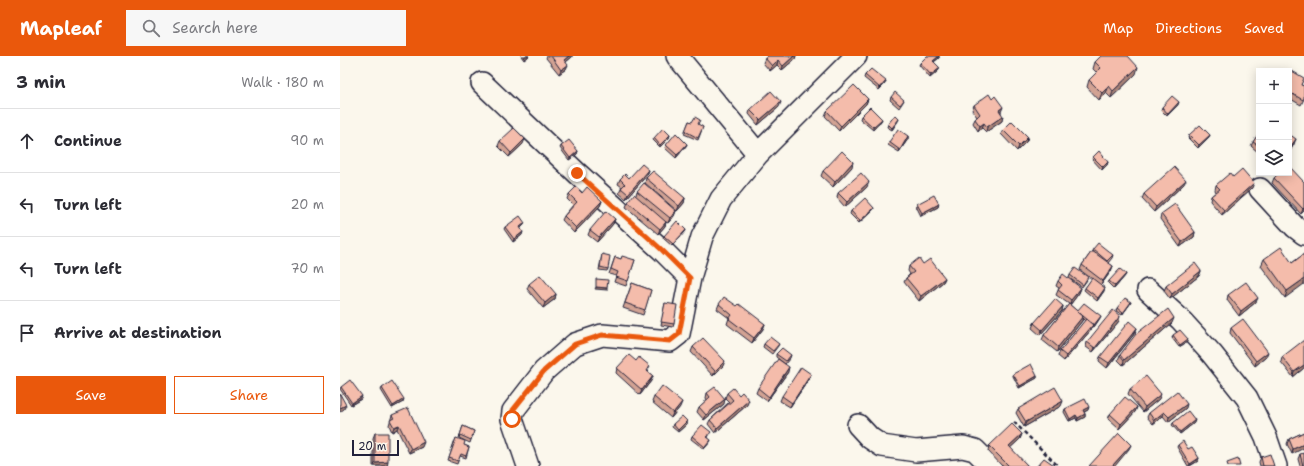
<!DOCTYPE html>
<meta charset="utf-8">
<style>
:root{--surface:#fff;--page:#f7f7f7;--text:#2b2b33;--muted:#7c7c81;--line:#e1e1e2;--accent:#ea580c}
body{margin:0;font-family:"Shantell Sans",sans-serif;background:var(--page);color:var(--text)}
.controls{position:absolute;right:12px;top:12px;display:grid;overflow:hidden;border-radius:0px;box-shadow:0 2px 10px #0003}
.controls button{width:36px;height:36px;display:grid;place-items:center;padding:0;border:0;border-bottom:1px solid var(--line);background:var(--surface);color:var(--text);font:20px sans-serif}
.scale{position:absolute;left:12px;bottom:10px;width:47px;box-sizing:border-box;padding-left:4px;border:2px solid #22223b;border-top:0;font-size:11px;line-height:14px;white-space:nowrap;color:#22223b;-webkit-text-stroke:3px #fbf7ec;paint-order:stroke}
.stop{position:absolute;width:12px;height:12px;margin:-9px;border:3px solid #ea580c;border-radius:50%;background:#fff}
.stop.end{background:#ea580c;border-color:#fff;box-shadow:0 1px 4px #0008}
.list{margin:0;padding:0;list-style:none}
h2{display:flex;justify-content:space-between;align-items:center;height:52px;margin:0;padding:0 16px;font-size:17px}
h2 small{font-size:13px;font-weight:400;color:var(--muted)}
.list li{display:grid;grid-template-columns:26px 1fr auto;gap:12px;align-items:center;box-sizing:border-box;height:64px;padding:0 16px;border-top:1px solid var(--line)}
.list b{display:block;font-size:15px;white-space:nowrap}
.list em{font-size:13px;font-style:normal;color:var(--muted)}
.actions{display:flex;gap:8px;padding:12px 16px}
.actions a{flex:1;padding:9px 0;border:1px solid var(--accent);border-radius:0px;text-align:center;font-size:14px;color:var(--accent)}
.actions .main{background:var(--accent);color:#fff}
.icon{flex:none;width:22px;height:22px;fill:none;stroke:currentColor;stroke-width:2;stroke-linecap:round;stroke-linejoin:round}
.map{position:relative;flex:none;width:964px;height:410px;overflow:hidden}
header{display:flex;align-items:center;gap:24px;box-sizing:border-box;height:56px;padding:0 20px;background:var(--accent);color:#fff}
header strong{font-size:19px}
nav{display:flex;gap:22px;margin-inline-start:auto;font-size:14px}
.search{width:280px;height:36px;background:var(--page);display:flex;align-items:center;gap:10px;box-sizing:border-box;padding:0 14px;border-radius:0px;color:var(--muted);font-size:15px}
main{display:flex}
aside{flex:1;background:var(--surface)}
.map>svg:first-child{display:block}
</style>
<header>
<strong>Mapleaf</strong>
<div class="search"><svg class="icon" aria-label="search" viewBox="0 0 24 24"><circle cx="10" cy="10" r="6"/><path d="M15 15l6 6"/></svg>Search here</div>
<nav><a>Map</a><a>Directions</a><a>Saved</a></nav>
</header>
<main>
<aside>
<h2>3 min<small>Walk · 180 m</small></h2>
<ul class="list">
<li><svg class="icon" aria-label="ahead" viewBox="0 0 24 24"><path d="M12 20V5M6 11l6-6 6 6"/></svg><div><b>Continue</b></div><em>90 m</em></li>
<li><svg class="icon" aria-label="left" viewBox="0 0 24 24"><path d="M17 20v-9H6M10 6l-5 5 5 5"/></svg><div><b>Turn left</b></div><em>20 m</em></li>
<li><svg class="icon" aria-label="left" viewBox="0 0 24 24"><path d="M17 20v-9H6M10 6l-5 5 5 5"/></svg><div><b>Turn left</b></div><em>70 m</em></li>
<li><svg class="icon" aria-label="arrive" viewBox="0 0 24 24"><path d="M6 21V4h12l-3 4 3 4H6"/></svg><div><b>Arrive at destination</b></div></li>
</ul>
<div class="actions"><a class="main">Save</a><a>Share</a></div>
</aside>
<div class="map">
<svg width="964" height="410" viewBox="0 0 964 410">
<rect width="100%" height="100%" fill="#fbf7ec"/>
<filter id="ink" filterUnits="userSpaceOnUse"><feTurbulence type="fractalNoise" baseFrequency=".025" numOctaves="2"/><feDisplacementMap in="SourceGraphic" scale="8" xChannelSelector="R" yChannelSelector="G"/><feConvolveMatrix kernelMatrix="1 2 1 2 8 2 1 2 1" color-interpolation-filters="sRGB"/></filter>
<g filter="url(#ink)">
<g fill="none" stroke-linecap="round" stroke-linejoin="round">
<defs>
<path id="minor" d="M 337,0 L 418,98
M 142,27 L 237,117 L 322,194 L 350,222
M 920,133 L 955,171 L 964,178
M 808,234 L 840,263 L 872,298 L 907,342 L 926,381 L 936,410
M 518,369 L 530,382 L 542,390 L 576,395 L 623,391 L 635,394 L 651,410
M 188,410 L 172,363 L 173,355 L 204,315 L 235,288 L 262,279 L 330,285 L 339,278 L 350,222 L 362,181 L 381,143 L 418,98 L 516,0"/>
</defs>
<use href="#minor" stroke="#22223b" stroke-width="24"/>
<path stroke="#22223b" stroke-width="2.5" stroke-dasharray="4 3" stroke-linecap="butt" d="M 674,366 L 718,410"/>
<use href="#minor" stroke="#fbf7ec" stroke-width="21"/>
</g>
<path fill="#d2a293" stroke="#22223b" d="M 181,0 L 189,0 L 184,4 Z
M 207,0 L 232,0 L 232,1 L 226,6 L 226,13 L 219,18 L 206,2 Z
M 428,0 L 456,0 L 455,3 L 442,14 L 437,9 L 430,15 L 423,7 L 425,2 Z
M 587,0 L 599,0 L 599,2 L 594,6 L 599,14 L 590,22 L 579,9 L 580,7 Z
M 755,6 L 796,18 L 771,42 L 766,37 L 759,44 L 747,31 L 749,24 L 757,17 L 753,13 Z
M 525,19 L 545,28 L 539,34 L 524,22 Z
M 949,19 L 962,26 L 961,29 L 964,43 L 961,49 L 949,42 Z
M 551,41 L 564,44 L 563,46 L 559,52 L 550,44 Z
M 528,43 L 526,48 L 499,75 L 485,60 L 487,55 Z
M 634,49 L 661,56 L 662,65 L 646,76 L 642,72 L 638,75 L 633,67 L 635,63 L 637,61 L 632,54 Z
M 838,49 L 827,60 L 821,54 L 822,51 Z
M 439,51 L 418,69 L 409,58 L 410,54 Z
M 521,60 L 542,63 L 541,65 L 533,74 L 520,63 Z
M 349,65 L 363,71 L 358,84 L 344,78 Z
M 558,65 L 552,74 L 547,71 L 548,68 Z
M 663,74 L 688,81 L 686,86 L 677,95 L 661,78 Z
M 919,77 L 919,97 L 911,90 L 913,86 Z
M 949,78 L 954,88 L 950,95 L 949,94 Z
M 330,79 L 329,82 L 320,91 L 313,84 L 314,82 Z
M 849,79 L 870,79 L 869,81 L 858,92 L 848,82 Z
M 568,80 L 568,83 L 559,96 L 548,89 L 549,86 Z
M 160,85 L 183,88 L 169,101 L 158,90 Z
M 347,88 L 346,90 L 336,102 L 325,92 L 326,89 Z
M 221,90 L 238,95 L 237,98 L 229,104 L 220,92 Z
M 753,101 L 768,106 L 767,109 L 762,114 L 752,103 Z
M 512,111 L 493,131 L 481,120 L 483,115 Z
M 309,114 L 307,119 L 286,143 L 279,137 L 282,131 L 278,128 L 280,123 L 289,122 Z
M 893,121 L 912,132 L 882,159 L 870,145 L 871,140 L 876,136 L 875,134 L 876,129 Z
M 306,122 L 345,142 L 344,147 L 337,155 L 305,127 Z
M 934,122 L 964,126 L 964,155 L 961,158 L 932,127 Z
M 844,128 L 814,156 L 802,143 L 804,138 Z
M 527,131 L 505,151 L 497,142 L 498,137 Z
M 297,135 L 336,155 L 334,160 L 328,167 L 326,166 L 325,170 L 318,178 L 286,151 L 288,146 L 296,139 Z
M 242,137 L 262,145 L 260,150 L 234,177 L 222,164 L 224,160 L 233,149 L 227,143 L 229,138 Z
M 577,148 L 599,148 L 598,151 L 581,160 L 576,150 Z
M 534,152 L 533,154 L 519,167 L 510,158 L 511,155 Z
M 821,158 L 855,176 L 854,181 L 840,191 L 820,163 Z
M 275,163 L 273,168 L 257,186 L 248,179 L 250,174 Z
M 185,167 L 184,169 L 180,172 L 182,179 L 173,186 L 164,173 L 165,171 Z
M 346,174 L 345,176 L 332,190 L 323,182 L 324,180 Z
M 753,193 L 773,199 L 772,202 L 768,207 L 773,210 L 771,215 L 761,229 L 764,235 L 757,245 L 744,234 L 745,232 L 752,223 L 740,214 L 742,209 L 752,195 Z
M 262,198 L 268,213 L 267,215 L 259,214 Z
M 964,198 L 945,242 L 921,210 L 924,203 L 952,207 Z
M 275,201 L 281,203 L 295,204 L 286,230 L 274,226 L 276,220 L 269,218 Z
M 569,210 L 605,222 L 603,226 L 579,245 L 564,226 L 566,222 L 570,218 L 568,215 Z
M 861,215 L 859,220 L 830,243 L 824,235 L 826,230 Z
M 786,218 L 785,220 L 774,233 L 768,227 L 769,225 Z
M 730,219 L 747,224 L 742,231 L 729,222 Z
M 718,225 L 741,232 L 739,237 L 730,249 L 737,255 L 760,262 L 754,271 L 752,270 L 751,274 L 724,305 L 718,300 L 720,295 L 745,265 L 743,263 L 742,265 L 717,296 L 702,284 L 704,279 L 729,248 L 716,239 L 719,232 L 716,230 Z
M 292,227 L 311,234 L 303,259 L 283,252 Z
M 189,228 L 216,238 L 215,243 L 203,252 L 187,233 Z
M 888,239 L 916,246 L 899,260 L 887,244 Z
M 325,247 L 334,268 L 333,271 L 321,269 Z
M 379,248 L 425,268 L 423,273 L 412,287 L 387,268 L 389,262 L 377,253 Z
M 790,248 L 782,259 L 776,255 L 777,252 Z
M 723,250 L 722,255 L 700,279 L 692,272 L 694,267 Z
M 779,265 L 753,296 L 746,291 L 747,286 Z
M 832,267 L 783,309 L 778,304 L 780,299 Z
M 797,272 L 795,277 L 767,312 L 759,305 L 760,301 Z
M 891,272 L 926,301 L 915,310 L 890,277 Z
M 833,279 L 847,286 L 839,291 L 832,282 Z
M 424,288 L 439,288 L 438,290 L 432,298 L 423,291 Z
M 353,291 L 383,310 L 373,320 L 351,296 Z
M 436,298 L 451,299 L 450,302 L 445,308 L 436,301 Z
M 942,301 L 964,312 L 953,321 L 941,306 Z
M 277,312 L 309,315 L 308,316 L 313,320 L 311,325 L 300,339 L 276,317 Z
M 448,316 L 427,345 L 416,337 L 418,332 Z
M 471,318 L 469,323 L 450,351 L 440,345 L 442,340 Z
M 673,318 L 697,320 L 697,322 L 679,332 L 673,320 Z
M 1,331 L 21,343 L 11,349 L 0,333 Z
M 42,332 L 63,346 L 52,352 L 41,334 Z
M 790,333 L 819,343 L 803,356 L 788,338 Z
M 367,337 L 384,348 L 364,364 L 357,356 L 359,351 L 367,344 L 366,342 Z
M 387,337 L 407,349 L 375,377 L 368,368 L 370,364 L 389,346 L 385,342 Z
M 314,341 L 340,351 L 331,362 L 312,346 Z
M 721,350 L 684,371 L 676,357 L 678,353 Z
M 797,351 L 795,356 L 779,373 L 768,363 L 770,358 Z
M 846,352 L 828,366 L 823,360 L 813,368 L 807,361 L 809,357 Z
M 725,353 L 748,354 L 744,356 L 745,358 L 745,361 L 737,365 L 736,362 L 729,365 L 724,356 Z
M 52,359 L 82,391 L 69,397 L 57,373 L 52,376 L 49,369 Z
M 347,365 L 347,368 L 338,376 L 332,371 L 333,368 Z
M 833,367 L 854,367 L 840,378 L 832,369 Z
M 123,370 L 134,375 L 130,387 L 119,382 Z
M 964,376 L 952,398 L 947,388 L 949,383 Z
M 35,377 L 47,410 L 33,410 L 33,382 Z
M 370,378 L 368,381 L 370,386 L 364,393 L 351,383 L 352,380 Z
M 682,378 L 680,383 L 670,392 L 688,410 L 662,410 L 648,395 L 649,390 Z
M 116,382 L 124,389 L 129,391 L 126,402 L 120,400 L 117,408 L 108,405 Z
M 838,389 L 848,393 L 859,402 L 858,405 L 850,410 L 848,410 L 837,391 Z
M 960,398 L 964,410 L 960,410 L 958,403 Z
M 921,401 L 934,410 L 920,410 L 919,406 Z"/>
<path fill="#ab8478" stroke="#22223b" d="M 185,0 L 189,0 L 184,4 Z
M 229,0 L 232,0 L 232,1 L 222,9 L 224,4 Z
M 454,0 L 456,0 L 455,3 L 442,14 L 443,10 Z
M 599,0 L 599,2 L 592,7 L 593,5 Z
M 438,4 L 437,9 L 430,15 L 432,10 Z
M 228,9 L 226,13 L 219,18 L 221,14 Z
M 798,11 L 796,18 L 771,42 L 773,35 Z
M 600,12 L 599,14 L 590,22 L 591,19 Z
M 546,25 L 545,28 L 539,34 L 540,32 Z
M 769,30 L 766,37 L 759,44 L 762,37 Z
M 528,43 L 526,48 L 499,75 L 501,70 Z
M 441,46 L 439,51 L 418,69 L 420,64 Z
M 839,46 L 838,49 L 827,60 L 828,58 Z
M 663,51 L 661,56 L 658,59 L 659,54 Z
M 663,60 L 662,65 L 646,76 L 647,71 Z
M 542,63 L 541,65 L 533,74 L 533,71 Z
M 559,63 L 558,65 L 552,74 L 552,72 Z
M 644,67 L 642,72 L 638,75 L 640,70 Z
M 330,79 L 329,82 L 320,91 L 320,89 Z
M 870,79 L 869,81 L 858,92 L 859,89 Z
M 568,80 L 568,83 L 559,96 L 560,94 Z
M 688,81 L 686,86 L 677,95 L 679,90 Z
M 185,83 L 183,88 L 169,101 L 171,97 Z
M 956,83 L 954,88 L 950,95 L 951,90 Z
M 347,88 L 346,90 L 336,102 L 337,99 Z
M 238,95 L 237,98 L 229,104 L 230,102 Z
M 513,106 L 512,111 L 493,131 L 495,126 Z
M 768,106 L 767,109 L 762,114 L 763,111 Z
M 309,114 L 307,119 L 286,143 L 288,138 Z
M 846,124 L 844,128 L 814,156 L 816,151 Z
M 529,126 L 527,131 L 505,151 L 507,146 Z
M 914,127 L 912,132 L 882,159 L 884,154 Z
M 345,142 L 344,147 L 337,155 L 339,150 Z
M 262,145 L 260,150 L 234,177 L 236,172 Z
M 599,148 L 598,151 L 581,160 L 582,157 Z
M 534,152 L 533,154 L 519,167 L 520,165 Z
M 964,152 L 964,155 L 961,158 L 963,153 Z
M 336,155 L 334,160 L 328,167 L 330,162 Z
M 275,163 L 273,168 L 257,186 L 259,181 Z
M 326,166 L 325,170 L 318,178 L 320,173 Z
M 185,167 L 184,169 L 179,174 L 180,171 Z
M 346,174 L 345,176 L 332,190 L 333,188 Z
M 183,176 L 182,179 L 173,186 L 174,183 Z
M 855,176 L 854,181 L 840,191 L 842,186 Z
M 773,210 L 771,215 L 761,229 L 763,225 Z
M 861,215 L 859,220 L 830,243 L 832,238 Z
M 786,218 L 785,220 L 774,233 L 775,230 Z
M 605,222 L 603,226 L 579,245 L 581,240 Z
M 964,223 L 964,228 L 945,242 L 947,235 Z
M 256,231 L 267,232 L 267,234 L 255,233 Z
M 741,232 L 739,237 L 730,249 L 731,244 Z
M 765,232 L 764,235 L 757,245 L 758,242 Z
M 216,238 L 215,243 L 203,252 L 205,247 Z
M 918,242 L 916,246 L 899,260 L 901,255 Z
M 791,246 L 790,248 L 782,259 L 783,257 Z
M 723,250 L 722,255 L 700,279 L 702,274 Z
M 743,260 L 742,265 L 717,296 L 718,291 Z
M 761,260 L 760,262 L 754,271 L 754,269 Z
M 780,260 L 779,265 L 753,296 L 755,292 Z
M 834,262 L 832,267 L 783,309 L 784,304 Z
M 425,268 L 423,273 L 412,287 L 414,282 Z
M 753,269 L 751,274 L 724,305 L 726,300 Z
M 797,272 L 795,277 L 767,312 L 769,307 Z
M 848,283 L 847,286 L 839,291 L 840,289 Z
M 928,296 L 926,301 L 915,310 L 916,305 Z
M 385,305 L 383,310 L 373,320 L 375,315 Z
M 964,309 L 964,312 L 953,321 L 954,316 Z
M 449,311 L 448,316 L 427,345 L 429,341 Z
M 471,318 L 469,323 L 450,351 L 452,347 Z
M 313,320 L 311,325 L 300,339 L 302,334 Z
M 697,320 L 697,322 L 679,332 L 680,330 Z
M 821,338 L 819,343 L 803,356 L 805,351 Z
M 22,340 L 21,343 L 11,349 L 12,347 Z
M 64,343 L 63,346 L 52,352 L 53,350 Z
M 385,343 L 384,348 L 364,364 L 366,359 Z
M 409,344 L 407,349 L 375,377 L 377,372 Z
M 723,345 L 721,350 L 684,371 L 686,366 Z
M 342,346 L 340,351 L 331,362 L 333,357 Z
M 847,348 L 846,352 L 828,366 L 829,361 Z
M 6,349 L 4,353 L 0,356 L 0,352 Z
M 749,351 L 748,354 L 742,357 L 743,354 Z
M 797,351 L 795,356 L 779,373 L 781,368 Z
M 824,356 L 823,360 L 813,368 L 814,364 Z
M 745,358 L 745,361 L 737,365 L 738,362 Z
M 736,359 L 736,362 L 729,365 L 730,363 Z
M 855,364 L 854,367 L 840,378 L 840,376 Z
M 347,365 L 347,368 L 338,376 L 338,374 Z
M 59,369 L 57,373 L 52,376 L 54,371 Z
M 682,378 L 680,383 L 667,395 L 669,390 Z
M 371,384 L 370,386 L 364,393 L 365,391 Z
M 84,386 L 82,391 L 69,397 L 71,393 Z
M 964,388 L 964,392 L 952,398 L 953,393 Z
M 791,389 L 789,393 L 775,410 L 772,410 Z
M 859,402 L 858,405 L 849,410 L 850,408 Z
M 48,406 L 47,410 L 34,410 L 35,407 Z"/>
<path fill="#f4bcab" stroke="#22223b" d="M 211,0 L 229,0 L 224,4 L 228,9 L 221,14 Z
M 428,0 L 454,0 L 443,10 L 438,4 L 432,10 L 425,2 Z
M 587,0 L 599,0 L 593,5 L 600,12 L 591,19 L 580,7 Z
M 761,0 L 788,0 L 798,11 L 773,35 L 769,30 L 762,37 L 749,24 L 761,12 L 755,6 Z
M 531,13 L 546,25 L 540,32 L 525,19 Z
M 952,15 L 964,22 L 961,29 L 964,30 L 964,42 L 963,44 L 949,36 L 949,19 Z
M 514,29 L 528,43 L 501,70 L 487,55 Z
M 431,35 L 441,46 L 420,64 L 410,54 Z
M 555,36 L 564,44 L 560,49 L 551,41 Z
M 649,38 L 652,43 L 655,40 L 663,51 L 659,54 L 663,60 L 647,71 L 644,67 L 640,70 L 635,63 L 640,58 L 634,49 Z
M 832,40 L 839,46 L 828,58 L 822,51 Z
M 530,51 L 542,63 L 533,71 L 521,60 Z
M 555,59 L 559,63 L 552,72 L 548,68 Z
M 355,61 L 360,64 L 358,68 L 363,71 L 358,82 L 345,75 L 349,65 L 352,66 Z
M 672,65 L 688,81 L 679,90 L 663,74 Z
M 860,69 L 870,79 L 859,89 L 849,79 Z
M 174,72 L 185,83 L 171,97 L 160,85 Z
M 323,72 L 330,79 L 320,89 L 314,82 Z
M 558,73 L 568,80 L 560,94 L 549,86 Z
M 336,77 L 347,88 L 337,99 L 326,89 Z
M 919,77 L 919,90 L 913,86 Z
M 949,78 L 956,83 L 951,90 L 949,88 Z
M 229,84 L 238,95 L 230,102 L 221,90 Z
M 502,95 L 513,106 L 495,126 L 483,115 Z
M 759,95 L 768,106 L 763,111 L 753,101 Z
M 302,108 L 309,114 L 288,138 L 281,132 L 285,128 L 280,123 L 285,118 L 289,122 Z
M 949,110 L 964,126 L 964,152 L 963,153 L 934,122 L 939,117 L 949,117 Z
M 834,111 L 846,124 L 816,151 L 804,138 Z
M 902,113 L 914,127 L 884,154 L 871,140 L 880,133 L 876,129 L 890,117 L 893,121 Z
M 313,115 L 345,142 L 339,150 L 306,122 Z
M 521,117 L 529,126 L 507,146 L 498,137 Z
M 304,127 L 336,155 L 330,162 L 297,135 Z
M 236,131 L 242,137 L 247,131 L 262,145 L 236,172 L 224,160 L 237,146 L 229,138 Z
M 294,138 L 326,166 L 320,173 L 288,146 Z
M 594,139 L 599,148 L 582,157 L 577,148 Z
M 525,142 L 534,152 L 520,165 L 511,155 Z
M 835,148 L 855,176 L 842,186 L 821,158 Z
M 266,155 L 275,163 L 259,181 L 250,174 Z
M 180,160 L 185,167 L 180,171 L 183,176 L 174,183 L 165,171 Z
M 337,165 L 346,174 L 333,188 L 324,180 Z
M 758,187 L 773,199 L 767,205 L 753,193 Z
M 941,191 L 952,207 L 964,198 L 964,223 L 947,235 L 924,203 Z
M 752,195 L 773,210 L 763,225 L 742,209 Z
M 262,198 L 270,200 L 268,213 L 260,211 Z
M 282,200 L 295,204 L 288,225 L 276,221 L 278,216 L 271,213 L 275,201 L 281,203 Z
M 579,202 L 583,208 L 590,203 L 605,222 L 581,240 L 566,222 L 574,216 L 569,210 Z
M 855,207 L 861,215 L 832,238 L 826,230 Z
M 735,212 L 748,221 L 743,229 L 730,219 Z
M 780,213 L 786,218 L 775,230 L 769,225 Z
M 723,218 L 741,232 L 731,244 L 718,234 L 722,229 L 718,225 Z
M 200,219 L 216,238 L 205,247 L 189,228 Z
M 752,222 L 765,232 L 758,242 L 745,232 Z
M 256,223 L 268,224 L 267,232 L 256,231 Z
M 906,226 L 918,242 L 901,255 L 888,239 Z
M 292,227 L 311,234 L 305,254 L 285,247 Z
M 384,241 L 397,250 L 399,248 L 425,268 L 414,282 L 389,263 L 392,259 L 379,248 Z
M 785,242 L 791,246 L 783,257 L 777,252 Z
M 715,243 L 723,250 L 702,274 L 694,267 Z
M 325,247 L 337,249 L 334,268 L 321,266 Z
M 744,247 L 761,260 L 754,269 L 737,255 Z
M 729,248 L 743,260 L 718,291 L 704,279 Z
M 828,253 L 834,262 L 784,304 L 780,299 L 796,278 Z
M 773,254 L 780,260 L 755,292 L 747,286 Z
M 746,263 L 753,269 L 726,300 L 720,295 Z
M 903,263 L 928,296 L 916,305 L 891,272 Z
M 789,265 L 797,272 L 769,307 L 760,301 Z
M 840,274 L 848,283 L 840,289 L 833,279 Z
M 430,281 L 439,288 L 433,295 L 424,288 Z
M 363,282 L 385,305 L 375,315 L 353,291 Z
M 964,284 L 964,309 L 954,316 L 942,301 Z
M 442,292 L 451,299 L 446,305 L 436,298 Z
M 289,299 L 296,305 L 299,301 L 310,310 L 307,315 L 313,320 L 302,334 L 277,312 Z
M 438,303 L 449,311 L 429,341 L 418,332 Z
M 691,308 L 697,320 L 680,330 L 673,318 Z
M 461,311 L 471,318 L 452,347 L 442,340 Z
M 806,320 L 821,338 L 805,351 L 790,333 Z
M 10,324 L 22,340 L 12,347 L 1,331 Z
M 52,325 L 64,343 L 53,350 L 42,332 Z
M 322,330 L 342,346 L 333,357 L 314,341 Z
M 375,331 L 385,343 L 366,359 L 359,351 L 370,341 L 367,337 Z
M 715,331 L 723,345 L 686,366 L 678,353 Z
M 393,332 L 399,339 L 402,336 L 409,344 L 377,372 L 370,364 L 393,344 L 387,337 Z
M 837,335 L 847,348 L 829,361 L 824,356 L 814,364 L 809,357 Z
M 0,338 L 6,349 L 0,352 Z
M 785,341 L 797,351 L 781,368 L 770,358 Z
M 745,343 L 749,351 L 743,354 L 745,358 L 738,362 L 736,359 L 730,363 L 725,353 Z
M 68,352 L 84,386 L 71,393 L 59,369 L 54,371 L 50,364 L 54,362 L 52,359 Z
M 848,355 L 855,364 L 840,376 L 833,367 Z
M 342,360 L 347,365 L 338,374 L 333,368 Z
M 672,368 L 682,378 L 669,390 L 688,410 L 669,410 L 649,390 Z
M 362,369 L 371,376 L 367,381 L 371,384 L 365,391 L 352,380 Z
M 123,370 L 134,375 L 131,384 L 120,379 Z
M 964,376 L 964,388 L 953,393 L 949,383 Z
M 35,377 L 48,377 L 48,406 L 35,407 Z
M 779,377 L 791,389 L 772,410 L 749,410 Z
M 116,382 L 125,385 L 124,389 L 129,391 L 126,400 L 121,398 L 118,405 L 109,402 Z
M 843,385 L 848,393 L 852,391 L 859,402 L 850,408 L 838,389 Z
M 964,397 L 964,410 L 963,410 L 960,398 Z
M 930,398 L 934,410 L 923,410 L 921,401 Z
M 704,402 L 714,409 L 713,410 L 697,410 Z
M 898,403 L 900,410 L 888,410 L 887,407 Z"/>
</g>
<g fill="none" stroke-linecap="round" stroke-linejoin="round" filter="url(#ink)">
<path stroke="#ea580c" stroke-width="5" d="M 172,363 L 173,354 L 204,315 L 235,288 L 262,279 L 330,285 L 339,278 L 350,222 L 322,194 L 237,117"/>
</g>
</svg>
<div class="controls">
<button>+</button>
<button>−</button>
<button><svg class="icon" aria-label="layers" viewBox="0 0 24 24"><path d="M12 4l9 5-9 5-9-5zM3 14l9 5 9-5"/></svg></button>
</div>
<div class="scale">20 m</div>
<div class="stop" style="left:172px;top:363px"></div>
<div class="stop end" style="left:237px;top:117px"></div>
</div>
</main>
